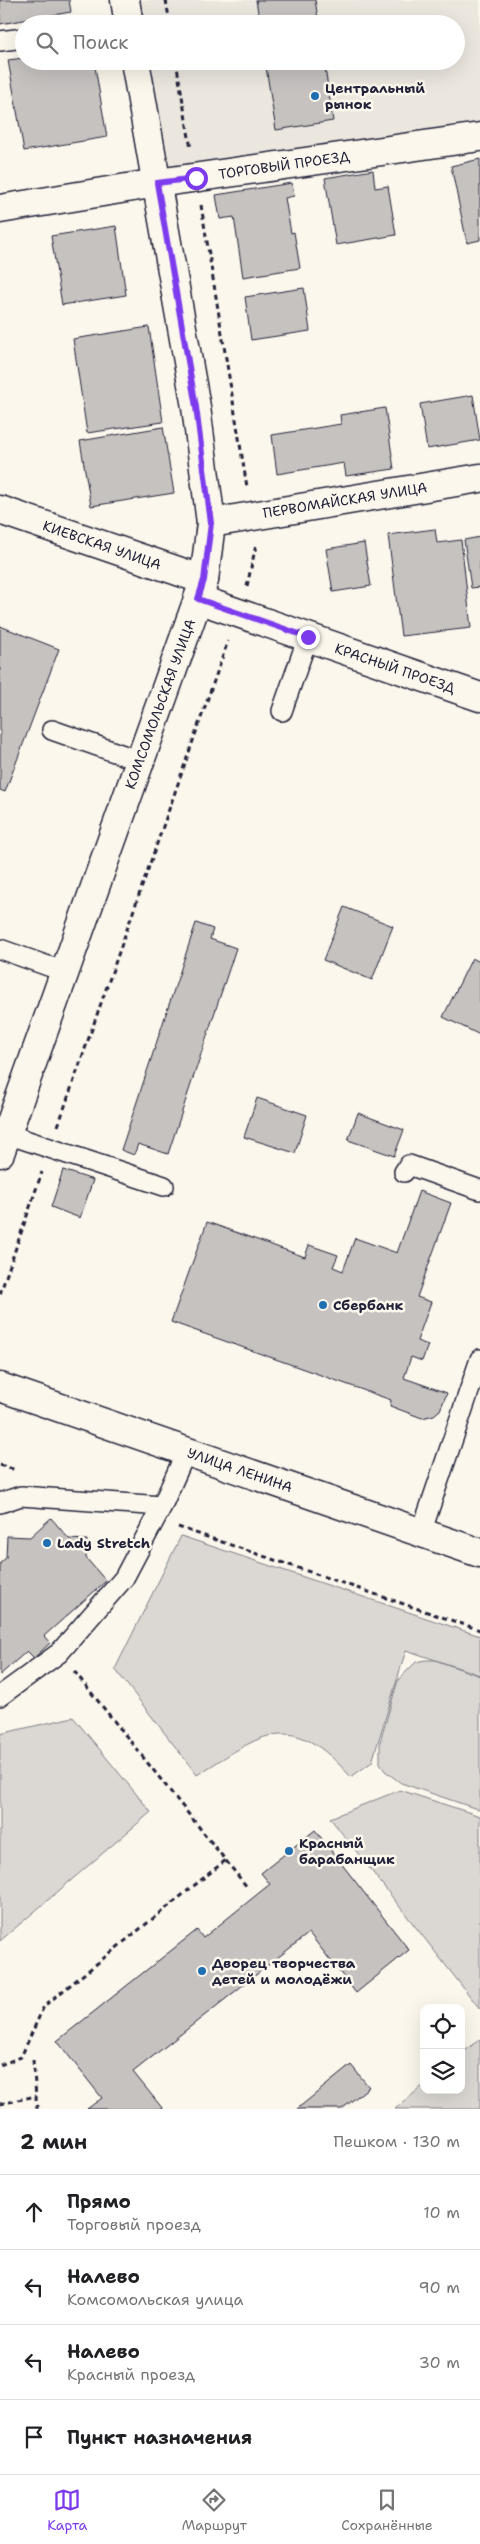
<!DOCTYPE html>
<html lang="ru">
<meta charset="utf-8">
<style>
:root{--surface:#fff;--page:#f6f6f6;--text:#202124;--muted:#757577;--line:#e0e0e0;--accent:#7c3aed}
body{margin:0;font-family:"Shantell Sans",sans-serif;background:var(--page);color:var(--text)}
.controls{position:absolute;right:15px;bottom:15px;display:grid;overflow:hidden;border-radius:10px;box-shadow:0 5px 20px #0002}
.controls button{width:45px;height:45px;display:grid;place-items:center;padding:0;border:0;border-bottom:1px solid var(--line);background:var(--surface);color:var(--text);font:25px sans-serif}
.stop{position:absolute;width:15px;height:15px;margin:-11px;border:4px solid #7c3aed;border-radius:50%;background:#fff}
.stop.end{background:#7c3aed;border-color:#fff;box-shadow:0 1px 5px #0008}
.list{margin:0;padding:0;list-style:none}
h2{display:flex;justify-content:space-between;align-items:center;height:65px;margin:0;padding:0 20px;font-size:21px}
h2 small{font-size:16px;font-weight:400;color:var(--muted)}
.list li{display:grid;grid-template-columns:32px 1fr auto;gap:15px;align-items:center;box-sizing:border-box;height:75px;padding:0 20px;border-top:1px solid var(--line)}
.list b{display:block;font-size:19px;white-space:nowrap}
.list p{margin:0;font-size:16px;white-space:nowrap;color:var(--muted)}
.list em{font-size:16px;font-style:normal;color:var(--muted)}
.icon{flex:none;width:28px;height:28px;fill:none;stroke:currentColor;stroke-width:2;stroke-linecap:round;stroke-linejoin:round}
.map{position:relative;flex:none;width:480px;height:2109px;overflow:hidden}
.search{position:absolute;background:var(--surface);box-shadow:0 5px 20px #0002;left:15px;right:15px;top:15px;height:55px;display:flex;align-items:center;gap:12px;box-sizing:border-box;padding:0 18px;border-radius:28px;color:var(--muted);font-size:19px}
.sheet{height:365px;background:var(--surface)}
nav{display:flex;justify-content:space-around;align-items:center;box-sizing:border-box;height:70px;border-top:1px solid var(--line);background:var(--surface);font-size:14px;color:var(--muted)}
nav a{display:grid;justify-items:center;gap:2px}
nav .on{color:var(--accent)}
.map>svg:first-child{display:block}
</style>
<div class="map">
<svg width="480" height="2109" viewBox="0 0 480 2109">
<rect width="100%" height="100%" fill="#fbf7ec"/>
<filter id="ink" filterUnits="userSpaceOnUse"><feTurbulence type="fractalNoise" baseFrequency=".02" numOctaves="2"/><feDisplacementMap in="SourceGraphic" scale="10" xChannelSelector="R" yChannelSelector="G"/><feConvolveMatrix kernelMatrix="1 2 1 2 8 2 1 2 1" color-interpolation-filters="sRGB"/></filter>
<g filter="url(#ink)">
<path fill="#ebe7df" d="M 134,0 L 480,0 L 480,130 L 165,177 L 145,61 L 456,61 L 456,24 L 138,24 Z"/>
<path fill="#dbd8d3" stroke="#7e7d87" d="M 181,1536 L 480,1636 L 480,1675 L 406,1650 L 372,1762 L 351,1777 C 290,1708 264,1733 197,1775 L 115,1669 Z
M 425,1660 L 435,1660 L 480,1676 L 480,1810 L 401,1783 L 385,1771 L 380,1763 L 380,1742 L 398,1680 L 416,1662 Z
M 73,1717 L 151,1812 L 0,1941 L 0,1734 Z
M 400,1790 L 480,1816 L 480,2009 L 330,1818 Z
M 480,2039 L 480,2109 L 395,2109 L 424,2085 L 424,2090 L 461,2090 L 461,2054 Z"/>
<path fill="#c6c2c0" stroke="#22223b" d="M 0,0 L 69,0 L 71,12 L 0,24 Z
M 256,0 L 315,0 L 319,24 L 260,24 Z
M 24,58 L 24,61 L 94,61 L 107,137 L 24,151 L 8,60 Z
M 265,61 L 324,61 L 333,121 L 276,130 Z
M 480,159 L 480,240 L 467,243 L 451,166 Z
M 373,170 L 375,188 L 388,186 L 396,235 L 336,245 L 325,178 Z
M 292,183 L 294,196 L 285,198 L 291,233 L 294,232 L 300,268 L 243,277 L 234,217 L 220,219 L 216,195 Z
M 116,226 L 126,295 L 62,305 L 51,236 Z
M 304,288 L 310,331 L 251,340 L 245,297 Z
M 149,327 L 163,422 L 87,433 L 73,339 Z
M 473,395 L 480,440 L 427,449 L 420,404 Z
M 385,408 L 394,469 L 346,476 L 344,463 L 277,474 L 272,435 L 341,424 L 340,415 Z
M 163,427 L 174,493 L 91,506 L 80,441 Z
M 435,529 L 437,543 L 461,540 L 471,628 L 401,636 L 388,535 Z
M 480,537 L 480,587 L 471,588 L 464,540 Z
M 364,543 L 371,586 L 333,592 L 326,549 Z
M 0,626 L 59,649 L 5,792 L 0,790 Z
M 344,907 L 393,926 L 372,980 L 323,960 Z
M 196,923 L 213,929 L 210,939 L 236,948 L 168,1154 L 138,1144 L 134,1155 L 121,1150 Z
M 472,958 L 480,962 L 480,1035 L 443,1017 Z
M 257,1098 L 307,1115 L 295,1153 L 244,1137 Z
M 358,1113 L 404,1130 L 394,1156 L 348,1140 Z
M 63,1170 L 93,1180 L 80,1218 L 51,1207 Z
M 419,1191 L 451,1203 L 417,1297 L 431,1302 L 417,1341 L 428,1345 L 422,1361 L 411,1357 L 404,1378 L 447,1393 L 440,1410 L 434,1415 L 422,1418 L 390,1406 L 391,1400 L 171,1322 L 207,1222 L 305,1257 L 309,1245 L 338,1255 L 333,1267 L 343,1271 L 355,1238 L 397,1253 Z
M 51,1518 L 69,1539 L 87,1540 L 86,1558 L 106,1581 L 44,1636 L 50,1643 L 34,1658 L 27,1651 L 0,1675 L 0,1563 L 6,1558 L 7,1536 L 30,1537 Z
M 315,1830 L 409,1950 L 356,1993 L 309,1933 L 133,2072 L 163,2109 L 87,2109 L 102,2098 L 57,2041 L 197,1930 L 203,1938 L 270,1884 L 261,1873 Z
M 351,2065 L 369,2087 L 342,2109 L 297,2109 Z"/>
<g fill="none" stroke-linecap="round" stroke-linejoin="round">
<defs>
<path id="lane" d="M 0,41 L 24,38
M 282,711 L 308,637
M 52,730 L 140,761
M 0,949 L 65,972
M 7,1134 L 164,1186
M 404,1172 L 409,1165 L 480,1190
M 0,1503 L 21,1496 L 162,1506 L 186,1452
M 421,1533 L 480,1359
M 0,1696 L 59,1653 L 124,1578 L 162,1506"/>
<path id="street" d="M 0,209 L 157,183 L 480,137
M 0,510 L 204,580
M 211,523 L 480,478
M 198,599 L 480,697"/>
<path id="secondary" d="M 0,1387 L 480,1553"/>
<path id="primary" d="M 125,0 L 129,24
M 0,1153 L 198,599 L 204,580 L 211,523 L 196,407 L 135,61"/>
</defs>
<use href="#lane" stroke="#22223b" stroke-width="22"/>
<use href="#street" stroke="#22223b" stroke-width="31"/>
<use href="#secondary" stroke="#22223b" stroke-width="31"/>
<use href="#primary" stroke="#22223b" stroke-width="31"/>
<path stroke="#22223b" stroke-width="3" stroke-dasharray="5 4" stroke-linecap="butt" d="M 166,0 L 170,24
M 176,61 L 191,149
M 201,205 L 247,487
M 247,586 L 256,545
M 58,1126 L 228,641
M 0,1294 L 42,1172
M 0,1465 L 16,1470
M 178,1527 L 480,1630
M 74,1671 L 247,1887
M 33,2060 L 37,2109
M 0,2065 L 21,2057 L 44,2006 L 226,1860
M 0,2104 L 36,2096"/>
<use href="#lane" stroke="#fbf7ec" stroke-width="19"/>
<use href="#street" stroke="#fbf7ec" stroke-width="28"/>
<use href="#secondary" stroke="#fbf7ec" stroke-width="28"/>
<use href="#primary" stroke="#fbf7ec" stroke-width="28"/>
</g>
</g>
<g fill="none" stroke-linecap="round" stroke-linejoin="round" filter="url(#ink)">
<path stroke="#7c3aed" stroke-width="6" d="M 196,178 L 157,183 L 196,407 L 211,523 L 204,580 L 198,599 L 308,637"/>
</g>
<g fill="#1f6fb2" stroke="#fbf7ec" stroke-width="2">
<circle cx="315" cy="96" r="5"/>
<circle cx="323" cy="1305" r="5"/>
<circle cx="47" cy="1543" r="5"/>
<circle cx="289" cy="1851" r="5"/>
<circle cx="202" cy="1971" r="5"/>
</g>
<g text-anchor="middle" stroke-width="5" stroke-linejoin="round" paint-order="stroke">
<g font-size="14" font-weight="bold" fill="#22223b" stroke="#fbf7ec" text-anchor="start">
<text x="325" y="93">Центральный<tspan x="325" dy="16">рынок</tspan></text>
<text x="333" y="1310">Сбербанк</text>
<text x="57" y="1548">Lady Stretch</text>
<text x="299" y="1848">Красный<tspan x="299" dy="16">барабанщик</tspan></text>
<text x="212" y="1968">Дворец творчества<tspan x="212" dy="16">детей и молодёжи</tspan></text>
</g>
<g font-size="14" fill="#22223b" stroke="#fbf7ec">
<text transform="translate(284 165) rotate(-8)" y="5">ТОРГОВЫЙ ПРОЕЗД</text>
<text transform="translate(345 500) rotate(-9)" y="5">ПЕРВОМАЙСКАЯ УЛИЦА</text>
<text transform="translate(102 545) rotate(19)" y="5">КИЕВСКАЯ УЛИЦА</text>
<text transform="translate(395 668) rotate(19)" y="5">КРАСНЫЙ ПРОЕЗД</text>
<text transform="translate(160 704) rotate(-70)" y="5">КОМСОМОЛЬСКАЯ УЛИЦА</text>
<text transform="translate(240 1470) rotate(19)" y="5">УЛИЦА ЛЕНИНА</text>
</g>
</g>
</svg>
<div class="controls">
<button><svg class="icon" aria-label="locate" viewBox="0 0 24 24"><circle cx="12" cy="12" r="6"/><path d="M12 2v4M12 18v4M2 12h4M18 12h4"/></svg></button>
<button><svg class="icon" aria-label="layers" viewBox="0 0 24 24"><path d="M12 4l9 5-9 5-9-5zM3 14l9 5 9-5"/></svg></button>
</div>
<div class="stop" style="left:196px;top:178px"></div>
<div class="stop end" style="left:308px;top:637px"></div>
<div class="search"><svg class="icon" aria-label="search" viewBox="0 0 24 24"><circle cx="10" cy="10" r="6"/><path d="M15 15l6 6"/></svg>Поиск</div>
</div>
<section class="sheet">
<h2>2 мин<small>Пешком · 130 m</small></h2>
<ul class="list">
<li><svg class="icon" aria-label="ahead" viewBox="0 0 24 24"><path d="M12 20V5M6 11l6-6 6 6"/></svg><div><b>Прямо</b><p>Торговый проезд</p></div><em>10 m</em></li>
<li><svg class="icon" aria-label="left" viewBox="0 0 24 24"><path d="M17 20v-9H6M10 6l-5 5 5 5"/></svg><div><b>Налево</b><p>Комсомольская улица</p></div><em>90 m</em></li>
<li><svg class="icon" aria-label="left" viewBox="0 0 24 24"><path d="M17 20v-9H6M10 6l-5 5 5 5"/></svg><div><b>Налево</b><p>Красный проезд</p></div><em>30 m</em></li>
<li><svg class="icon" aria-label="arrive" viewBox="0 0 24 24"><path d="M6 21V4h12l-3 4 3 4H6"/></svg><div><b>Пункт назначения</b></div></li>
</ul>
</section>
<nav>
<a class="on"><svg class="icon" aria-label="map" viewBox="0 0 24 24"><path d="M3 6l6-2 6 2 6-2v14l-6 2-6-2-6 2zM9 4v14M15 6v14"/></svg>Карта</a>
<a><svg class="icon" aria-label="directions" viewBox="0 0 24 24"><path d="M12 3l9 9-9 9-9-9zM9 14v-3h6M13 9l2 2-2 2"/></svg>Маршрут</a>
<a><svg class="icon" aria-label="saved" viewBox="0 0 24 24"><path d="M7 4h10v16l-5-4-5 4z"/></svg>Сохранённые</a>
</nav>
